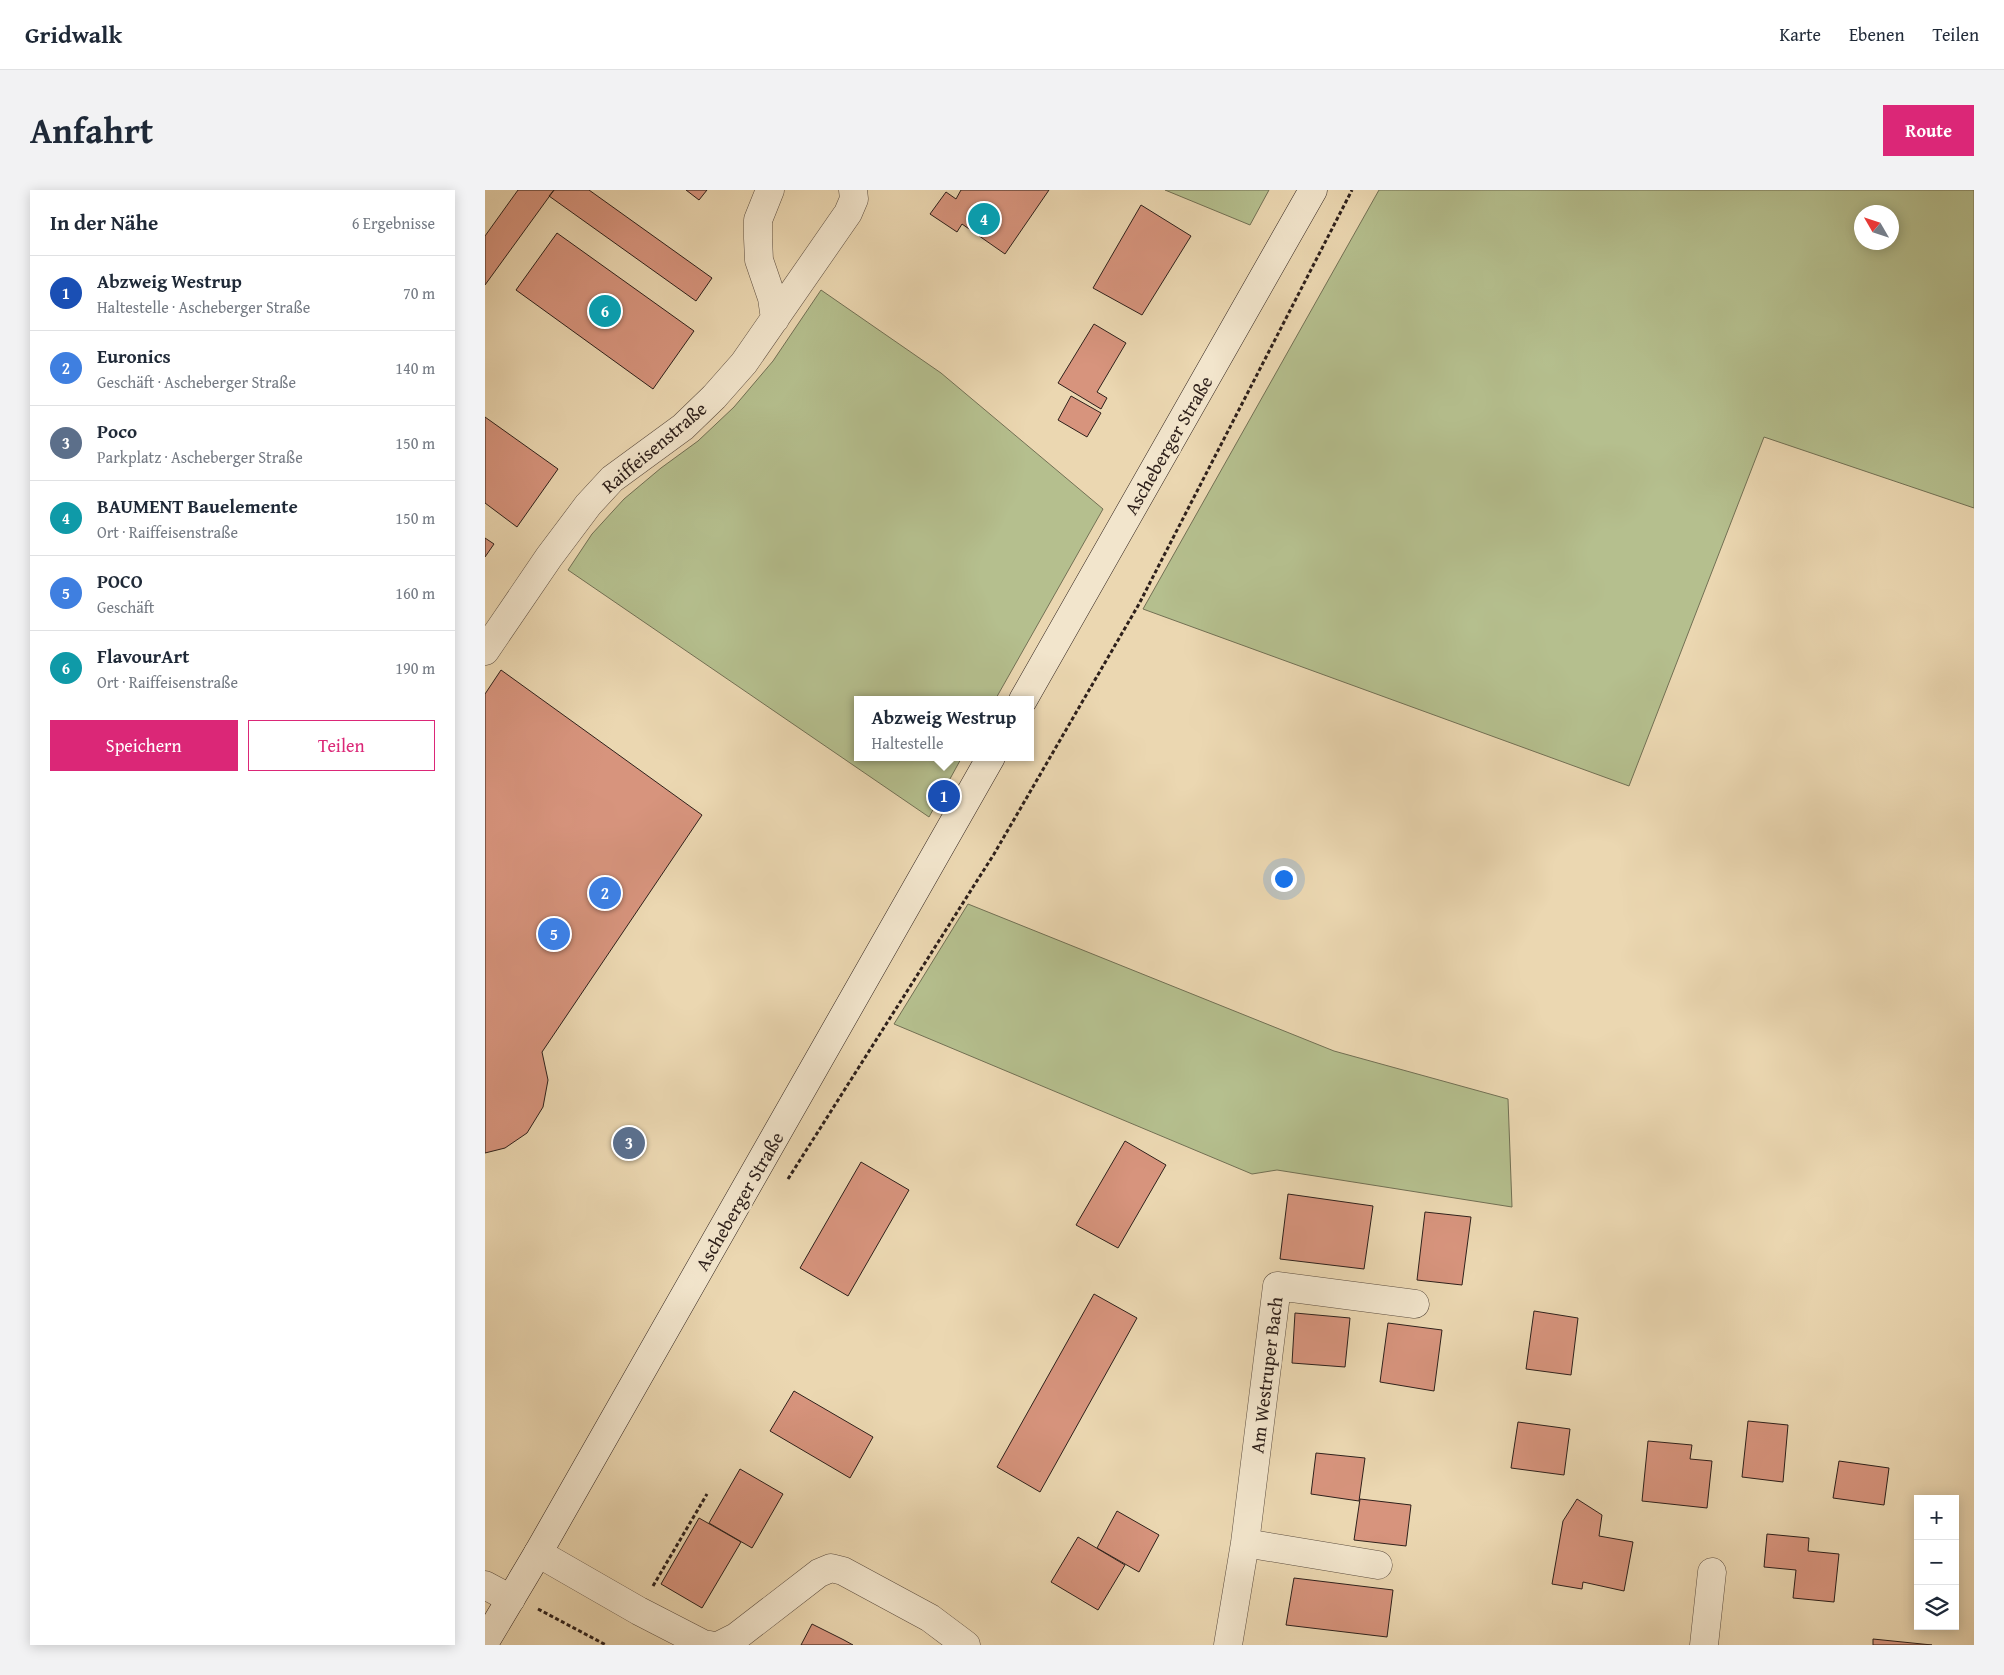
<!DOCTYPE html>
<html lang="de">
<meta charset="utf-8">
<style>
:root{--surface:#fff;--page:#f2f2f3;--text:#1f2937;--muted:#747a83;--line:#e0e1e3;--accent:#db2777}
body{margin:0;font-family:"Gentium Book Plus",serif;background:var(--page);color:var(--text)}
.controls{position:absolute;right:15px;bottom:15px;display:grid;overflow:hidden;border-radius:0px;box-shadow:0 2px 12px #0003}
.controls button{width:45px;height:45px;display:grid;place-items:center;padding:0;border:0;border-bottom:1px solid var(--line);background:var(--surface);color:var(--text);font:25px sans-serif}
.compass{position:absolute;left:1369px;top:15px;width:45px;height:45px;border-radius:50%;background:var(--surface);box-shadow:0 2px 12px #0003;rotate:309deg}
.you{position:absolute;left:798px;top:688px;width:18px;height:18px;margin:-12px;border:4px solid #fff;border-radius:50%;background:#1a73e8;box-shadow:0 0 0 8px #1a73e833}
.badge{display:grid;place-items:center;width:32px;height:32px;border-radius:50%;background:var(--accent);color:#fff;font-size:16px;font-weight:700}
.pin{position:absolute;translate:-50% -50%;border:2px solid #fff;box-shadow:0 1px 5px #0006}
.popup{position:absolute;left:369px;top:506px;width:180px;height:65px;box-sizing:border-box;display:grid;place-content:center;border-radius:0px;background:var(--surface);filter:drop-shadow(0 1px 4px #0005);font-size:16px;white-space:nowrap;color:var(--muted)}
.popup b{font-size:19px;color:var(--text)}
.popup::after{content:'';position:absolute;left:50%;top:100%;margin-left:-10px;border:10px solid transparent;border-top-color:var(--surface)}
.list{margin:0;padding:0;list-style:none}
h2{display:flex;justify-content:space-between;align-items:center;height:65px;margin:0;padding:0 20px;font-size:21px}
h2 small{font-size:16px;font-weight:400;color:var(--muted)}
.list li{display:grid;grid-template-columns:32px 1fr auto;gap:15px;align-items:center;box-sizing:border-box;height:75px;padding:0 20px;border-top:1px solid var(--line)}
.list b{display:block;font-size:19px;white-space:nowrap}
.list p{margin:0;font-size:16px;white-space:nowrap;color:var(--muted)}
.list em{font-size:16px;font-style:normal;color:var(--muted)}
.actions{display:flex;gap:10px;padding:15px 20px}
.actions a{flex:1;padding:11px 0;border:1px solid var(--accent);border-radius:0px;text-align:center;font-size:18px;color:var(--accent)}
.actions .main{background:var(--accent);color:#fff}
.icon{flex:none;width:28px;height:28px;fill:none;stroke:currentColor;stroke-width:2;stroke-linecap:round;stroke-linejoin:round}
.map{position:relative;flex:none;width:1489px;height:1455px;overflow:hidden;border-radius:0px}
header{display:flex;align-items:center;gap:30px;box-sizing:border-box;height:70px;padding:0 25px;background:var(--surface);border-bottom:1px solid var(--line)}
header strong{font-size:24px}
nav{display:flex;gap:28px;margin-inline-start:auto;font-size:18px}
.intro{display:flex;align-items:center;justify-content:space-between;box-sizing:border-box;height:120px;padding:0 30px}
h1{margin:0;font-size:35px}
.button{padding:12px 22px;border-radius:0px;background:var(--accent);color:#fff;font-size:18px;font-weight:700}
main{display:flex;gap:30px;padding:0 30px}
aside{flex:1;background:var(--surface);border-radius:0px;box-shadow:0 2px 12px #0003}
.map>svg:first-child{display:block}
</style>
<header>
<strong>Gridwalk</strong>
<nav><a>Karte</a><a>Ebenen</a><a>Teilen</a></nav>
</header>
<div class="intro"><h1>Anfahrt</h1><a class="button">Route</a></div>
<main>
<aside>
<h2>In der Nähe<small>6 Ergebnisse</small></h2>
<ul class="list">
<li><span class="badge" style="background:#1a4fb4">1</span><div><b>Abzweig Westrup</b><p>Haltestelle · Ascheberger Straße</p></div><em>70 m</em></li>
<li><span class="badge" style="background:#3f7fe0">2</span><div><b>Euronics</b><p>Geschäft · Ascheberger Straße</p></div><em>140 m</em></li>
<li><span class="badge" style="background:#5c6f8a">3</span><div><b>Poco</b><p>Parkplatz · Ascheberger Straße</p></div><em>150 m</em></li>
<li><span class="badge" style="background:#0f9aa8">4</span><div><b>BAUMENT Bauelemente</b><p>Ort · Raiffeisenstraße</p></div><em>150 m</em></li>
<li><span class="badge" style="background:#3f7fe0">5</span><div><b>POCO</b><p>Geschäft</p></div><em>160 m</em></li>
<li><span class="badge" style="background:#0f9aa8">6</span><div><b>FlavourArt</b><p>Ort · Raiffeisenstraße</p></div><em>190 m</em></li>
</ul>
<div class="actions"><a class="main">Speichern</a><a>Teilen</a></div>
</aside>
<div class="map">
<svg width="1489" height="1455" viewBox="0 0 1489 1455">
<rect width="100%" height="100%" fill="#ebd7b1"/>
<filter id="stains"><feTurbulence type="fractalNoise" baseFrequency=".004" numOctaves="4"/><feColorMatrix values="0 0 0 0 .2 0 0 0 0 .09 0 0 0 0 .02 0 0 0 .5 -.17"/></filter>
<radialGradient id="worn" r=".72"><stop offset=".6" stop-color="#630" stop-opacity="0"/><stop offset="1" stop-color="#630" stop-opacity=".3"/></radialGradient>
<path fill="#b5bf8e" stroke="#727054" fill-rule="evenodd" d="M 680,0 L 784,0 L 765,35 Z
M 894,0 L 1489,0 L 1489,318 L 1279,247 L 1144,596 L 658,419 ZM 1376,22 L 1406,22 L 1406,52 L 1376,52 Z
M 336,100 L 456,183 L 618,319 L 510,510 L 373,510 L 373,567 L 477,567 L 444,627 L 83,380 L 107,344 L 139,309 L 176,278 L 213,251 L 249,217 L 288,171 Z
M 483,714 L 849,861 L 1023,909 L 1027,1017 L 792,980 L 767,984 L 409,834 Z"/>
<path fill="#d7947d" stroke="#2e201b" d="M 33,0 L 69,0 L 0,95 L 0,46 Z
M 69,0 L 104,0 L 227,88 L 211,111 L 64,6 Z
M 201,0 L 222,0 L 214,10 Z
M 476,0 L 564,0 L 520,64 L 477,34 L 472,42 L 445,24 L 461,2 L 471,9 Z
M 656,15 L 706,46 L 657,125 L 608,98 Z
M 72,43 L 209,141 L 168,199 L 31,100 Z
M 609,134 L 641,153 L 612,202 L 622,208 L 616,219 L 573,193 Z
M 586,206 L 616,223 L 602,247 L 573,230 Z
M 0,227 L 73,279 L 32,337 L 0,313 Z
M 0,348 L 9,354 L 0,367 Z
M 16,480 L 217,625 L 57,862 L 63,890 L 58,917 L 42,943 L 20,958 L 0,963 L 0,504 Z
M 640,951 L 681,975 L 633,1058 L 591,1035 Z
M 376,972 L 424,1000 L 363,1106 L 315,1078 Z
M 803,1004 L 888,1016 L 879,1079 L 795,1069 Z
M 940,1022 L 986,1027 L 977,1095 L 932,1090 Z
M 609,1104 L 652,1128 L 555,1302 L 512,1277 Z
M 1049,1121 L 1093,1128 L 1086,1185 L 1041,1179 Z
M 810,1123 L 865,1128 L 860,1177 L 807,1173 Z
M 903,1133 L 957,1140 L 949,1201 L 895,1192 Z
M 309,1201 L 388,1247 L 365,1288 L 285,1241 Z
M 1263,1231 L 1303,1235 L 1298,1292 L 1257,1287 Z
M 1033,1232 L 1085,1239 L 1079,1285 L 1026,1278 Z
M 1163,1251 L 1207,1255 L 1205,1269 L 1227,1271 L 1222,1318 L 1157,1311 Z
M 831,1263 L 880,1268 L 874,1311 L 826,1304 Z
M 1354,1271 L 1404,1278 L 1399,1315 L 1348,1308 Z
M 255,1279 L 298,1304 L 267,1358 L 224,1333 Z
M 875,1309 L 926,1315 L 921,1356 L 869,1350 Z
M 1092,1309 L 1117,1325 L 1114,1346 L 1148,1352 L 1139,1401 L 1098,1392 L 1097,1399 L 1067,1394 L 1078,1331 Z
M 632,1321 L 674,1345 L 654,1382 L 612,1358 Z
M 214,1328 L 256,1352 L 217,1418 L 176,1394 Z
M 1282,1344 L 1324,1348 L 1323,1361 L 1354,1364 L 1349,1412 L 1308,1408 L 1311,1380 L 1279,1377 Z
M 593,1347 L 640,1375 L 613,1420 L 566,1392 Z
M 809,1388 L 908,1400 L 902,1447 L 801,1435 Z
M 327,1434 L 359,1450 L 368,1455 L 316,1455 Z
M 1388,1449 L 1447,1455 L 1388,1455 Z"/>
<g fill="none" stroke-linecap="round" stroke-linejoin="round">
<defs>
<path id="street" d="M 285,0 L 273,30 L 273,48 L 274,70 L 287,108 L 290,129
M 0,461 L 64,367 L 103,315 L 127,289 L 198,237 L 229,207 L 259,173 L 363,23 L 369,9 L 368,0
M 760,1353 L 893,1375
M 53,1363 L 154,1421 L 218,1454 L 225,1455
M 0,1395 L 26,1409
M 235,1455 L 251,1447 L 334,1383 L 346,1378 L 358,1381 L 445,1428 L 481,1455
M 743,1455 L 760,1353 L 792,1096 L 930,1114
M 1219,1455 L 1227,1382"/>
<path id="secondary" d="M 538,510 L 828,0
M 0,1452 L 53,1363 L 506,567"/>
</defs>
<use href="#street" stroke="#5d4e40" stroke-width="29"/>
<use href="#secondary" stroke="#2e201b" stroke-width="29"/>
<path stroke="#2e201b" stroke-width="3" stroke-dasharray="4 2.5" stroke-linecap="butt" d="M 303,989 L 509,664 L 654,414 L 867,0
M 168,1396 L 222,1304
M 53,1419 L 121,1455"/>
<use href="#street" stroke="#f2e5cc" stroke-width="28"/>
<use href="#secondary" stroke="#f2e5cc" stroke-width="28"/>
</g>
<g text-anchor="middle" stroke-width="5" stroke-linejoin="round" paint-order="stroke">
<g font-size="19" fill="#2e201b" stroke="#f2e5cc">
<text transform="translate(683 255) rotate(-60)" y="7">Ascheberger Straße</text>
<text transform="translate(169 257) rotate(-40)" y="7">Raiffeisenstraße</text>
<text transform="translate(254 1011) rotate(-60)" y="7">Ascheberger Straße</text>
<text transform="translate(781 1185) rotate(-83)" y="7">Am Westruper Bach</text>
</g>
</g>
<rect width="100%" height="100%" filter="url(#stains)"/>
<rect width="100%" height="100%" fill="url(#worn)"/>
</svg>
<div class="controls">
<button>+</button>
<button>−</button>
<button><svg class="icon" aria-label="layers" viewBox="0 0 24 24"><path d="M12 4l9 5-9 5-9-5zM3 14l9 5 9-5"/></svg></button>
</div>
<svg class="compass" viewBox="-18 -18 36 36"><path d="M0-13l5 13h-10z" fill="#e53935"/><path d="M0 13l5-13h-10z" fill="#747a83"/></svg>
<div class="you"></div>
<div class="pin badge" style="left:459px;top:606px;background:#1a4fb4">1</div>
<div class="popup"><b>Abzweig Westrup</b>Haltestelle</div>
<div class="pin badge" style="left:120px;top:703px;background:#3f7fe0">2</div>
<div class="pin badge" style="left:144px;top:953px;background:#5c6f8a">3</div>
<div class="pin badge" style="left:499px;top:29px;background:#0f9aa8">4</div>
<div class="pin badge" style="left:69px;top:744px;background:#3f7fe0">5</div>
<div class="pin badge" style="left:120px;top:121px;background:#0f9aa8">6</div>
</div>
</main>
